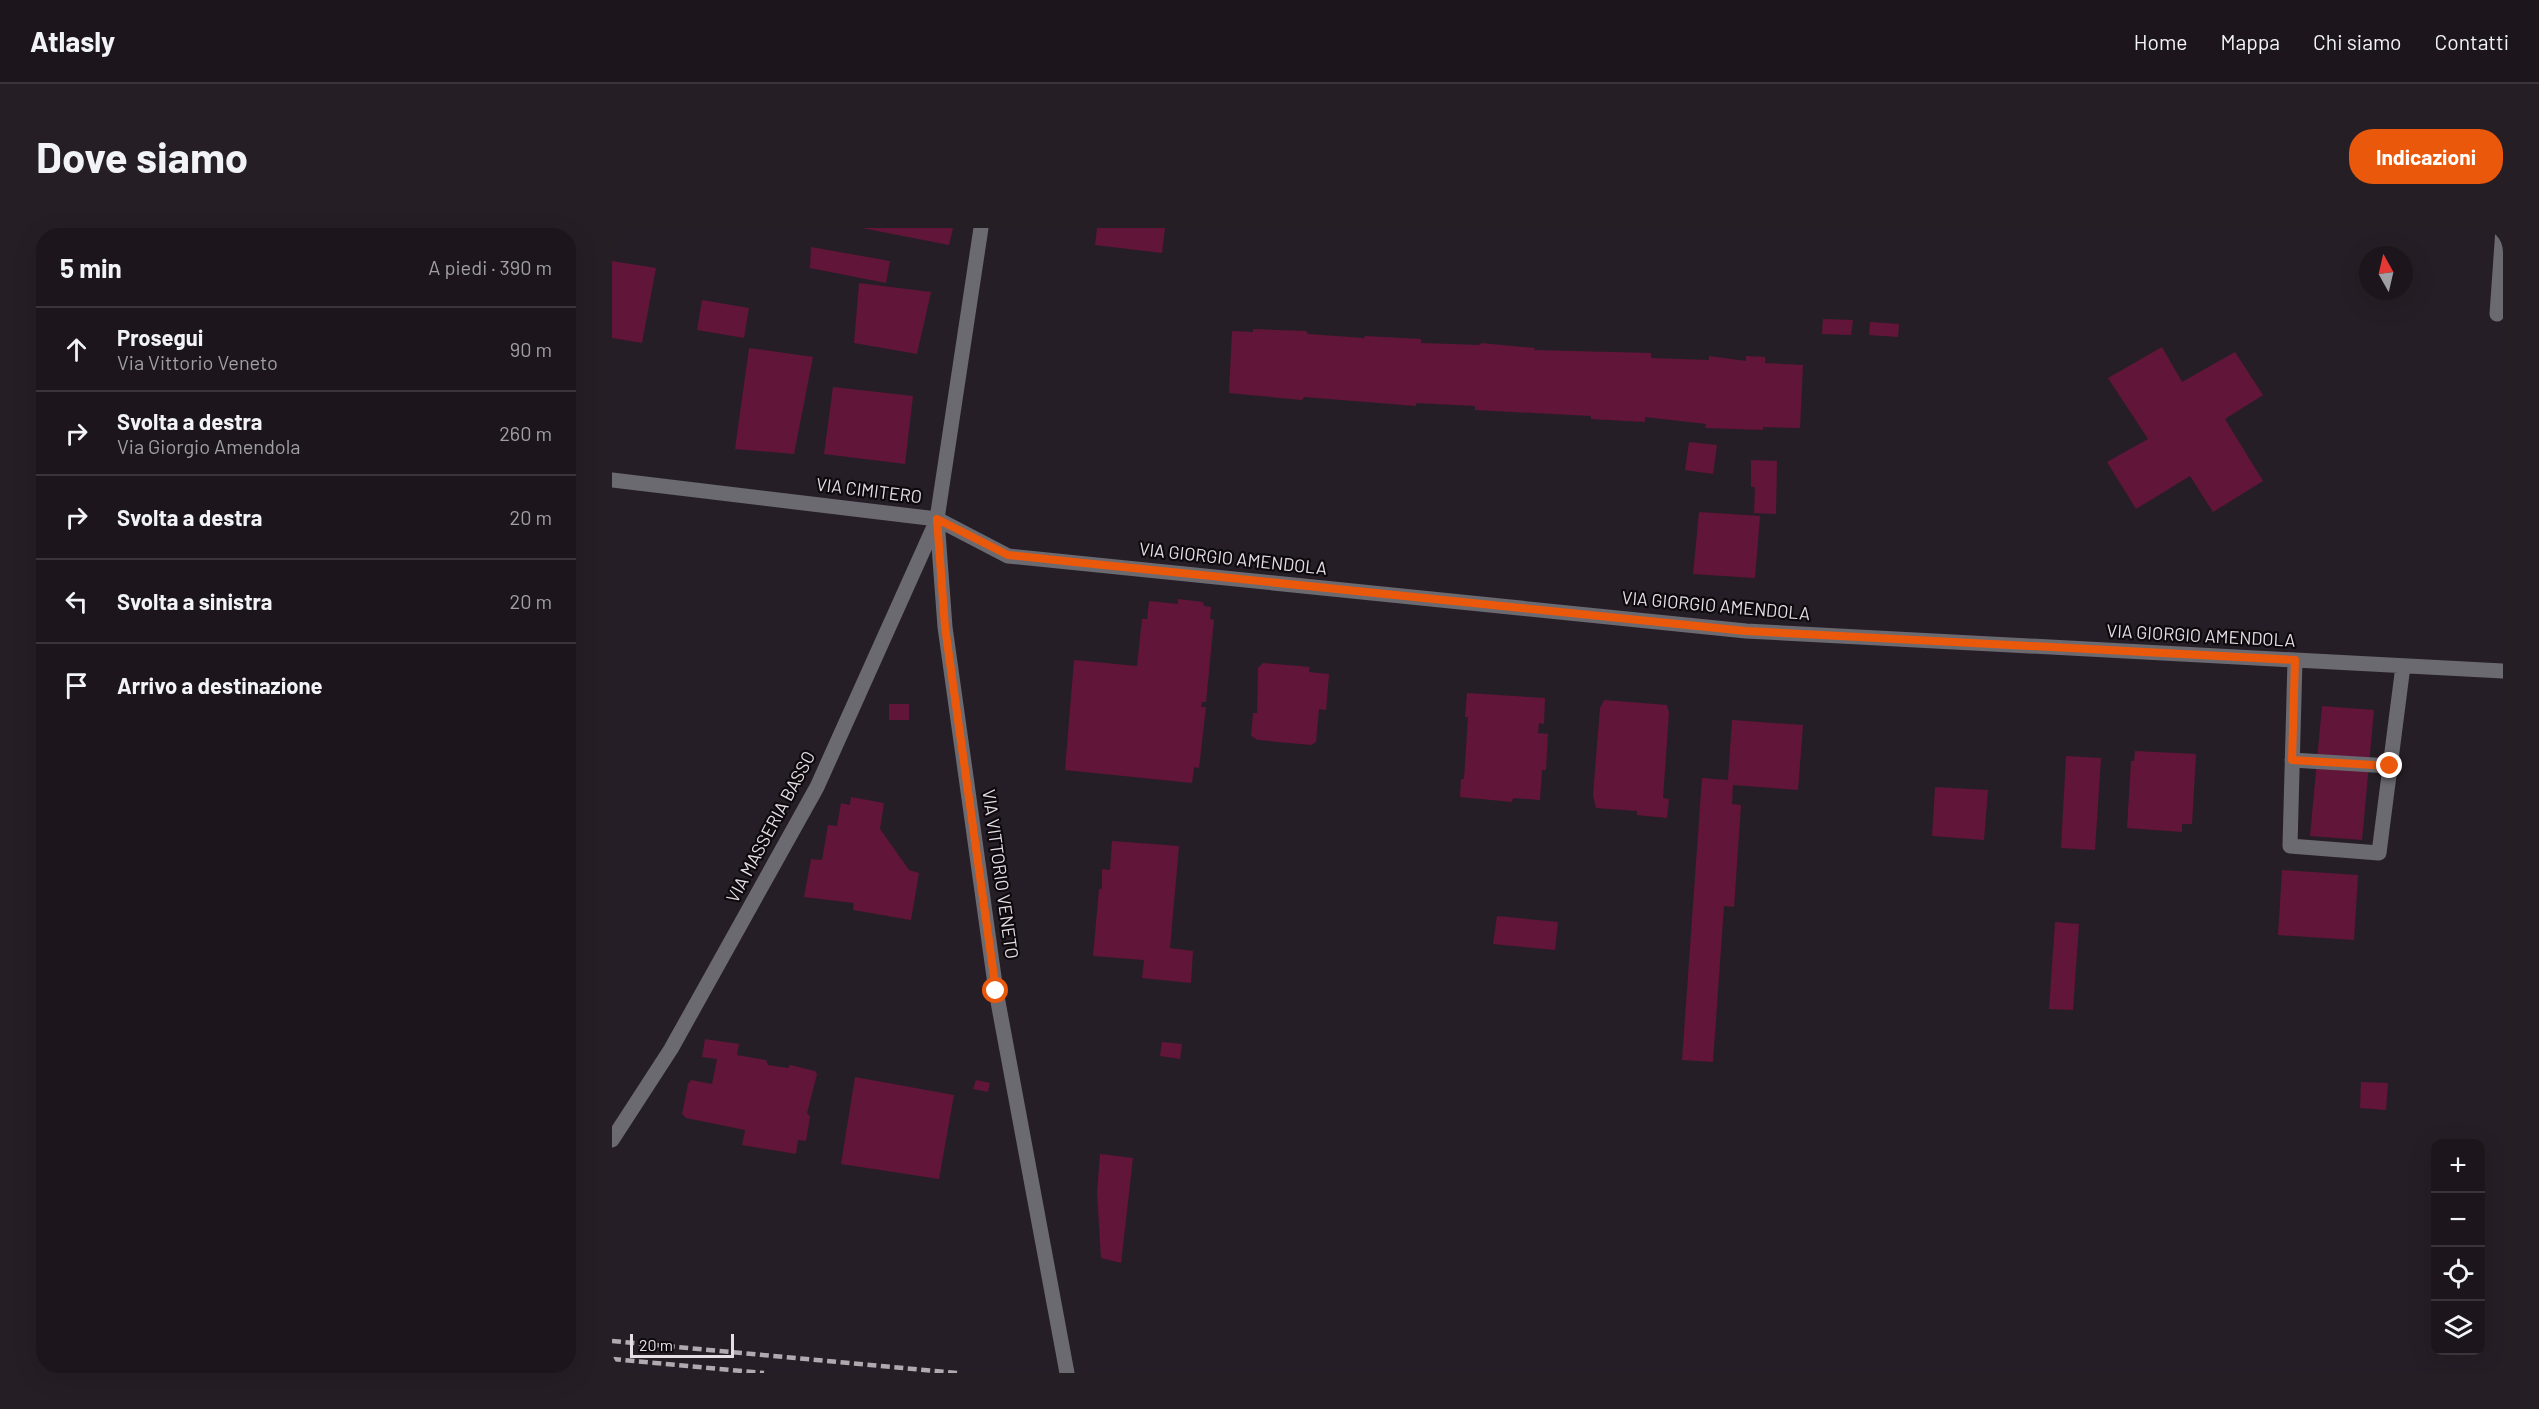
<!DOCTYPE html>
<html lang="it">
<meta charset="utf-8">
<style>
:root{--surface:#1c161c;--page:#251f25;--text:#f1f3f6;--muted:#a09fa3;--line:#3a353b;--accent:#ea580c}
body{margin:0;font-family:Barlow,sans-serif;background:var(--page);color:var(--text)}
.controls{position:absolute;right:18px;bottom:18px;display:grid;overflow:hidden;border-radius:12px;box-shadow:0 6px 24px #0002}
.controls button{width:54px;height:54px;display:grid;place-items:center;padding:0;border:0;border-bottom:2px solid var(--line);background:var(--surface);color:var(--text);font:30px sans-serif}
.compass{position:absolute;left:1747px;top:18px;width:54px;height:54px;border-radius:50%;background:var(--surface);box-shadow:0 6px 24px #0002;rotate:352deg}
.scale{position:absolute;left:18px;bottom:15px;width:104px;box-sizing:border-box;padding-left:6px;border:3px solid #e5dfe5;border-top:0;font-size:16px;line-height:21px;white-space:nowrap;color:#e5dfe5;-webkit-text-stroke:4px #0d090d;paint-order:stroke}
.stop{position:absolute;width:18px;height:18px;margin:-14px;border:4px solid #ea580c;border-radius:50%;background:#fff}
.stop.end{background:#ea580c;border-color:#fff;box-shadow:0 2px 6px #0008}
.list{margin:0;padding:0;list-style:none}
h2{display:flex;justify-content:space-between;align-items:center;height:78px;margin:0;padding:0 24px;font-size:26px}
h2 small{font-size:20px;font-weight:400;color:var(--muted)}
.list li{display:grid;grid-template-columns:39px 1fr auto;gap:18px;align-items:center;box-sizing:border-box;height:84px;padding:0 24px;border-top:2px solid var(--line)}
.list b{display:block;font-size:22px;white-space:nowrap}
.list p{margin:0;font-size:20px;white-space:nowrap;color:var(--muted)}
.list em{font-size:20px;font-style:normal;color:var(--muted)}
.icon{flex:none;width:33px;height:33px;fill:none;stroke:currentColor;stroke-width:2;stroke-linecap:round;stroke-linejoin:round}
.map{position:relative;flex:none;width:1891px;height:1145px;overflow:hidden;border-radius:24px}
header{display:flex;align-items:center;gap:36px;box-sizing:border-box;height:84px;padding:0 30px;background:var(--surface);border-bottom:2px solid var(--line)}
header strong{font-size:28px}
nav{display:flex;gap:33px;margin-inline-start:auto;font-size:21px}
.intro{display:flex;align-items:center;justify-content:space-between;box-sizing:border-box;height:144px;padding:0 36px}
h1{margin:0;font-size:42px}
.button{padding:15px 27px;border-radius:24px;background:var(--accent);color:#fff;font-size:21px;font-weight:700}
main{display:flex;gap:36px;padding:0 36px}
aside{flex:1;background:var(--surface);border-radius:24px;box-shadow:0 6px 24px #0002}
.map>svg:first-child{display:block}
</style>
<header>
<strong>Atlasly</strong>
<nav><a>Home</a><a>Mappa</a><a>Chi siamo</a><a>Contatti</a></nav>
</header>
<div class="intro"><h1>Dove siamo</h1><a class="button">Indicazioni</a></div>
<main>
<aside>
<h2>5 min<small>A piedi · 390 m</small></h2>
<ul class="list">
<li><svg class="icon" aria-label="ahead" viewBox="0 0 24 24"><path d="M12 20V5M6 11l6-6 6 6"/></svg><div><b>Prosegui</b><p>Via Vittorio Veneto</p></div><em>90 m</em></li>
<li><svg class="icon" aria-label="right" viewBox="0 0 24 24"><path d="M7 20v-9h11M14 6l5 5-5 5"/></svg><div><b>Svolta a destra</b><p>Via Giorgio Amendola</p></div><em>260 m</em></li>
<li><svg class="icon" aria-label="right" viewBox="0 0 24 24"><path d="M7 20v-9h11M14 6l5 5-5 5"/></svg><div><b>Svolta a destra</b></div><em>20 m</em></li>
<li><svg class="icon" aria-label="left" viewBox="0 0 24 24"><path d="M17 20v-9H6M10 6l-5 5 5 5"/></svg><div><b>Svolta a sinistra</b></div><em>20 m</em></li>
<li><svg class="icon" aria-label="arrive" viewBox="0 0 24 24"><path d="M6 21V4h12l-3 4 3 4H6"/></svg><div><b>Arrivo a destinazione</b></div></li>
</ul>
</aside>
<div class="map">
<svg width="1891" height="1145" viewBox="0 0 1891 1145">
<rect width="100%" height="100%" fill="#261e26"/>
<path fill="#611539" d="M 250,0 L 341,0 L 337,17 Z
M 485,0 L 553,0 L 550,25 L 483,17 Z
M 199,19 L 278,33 L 274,55 L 198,40 Z
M 0,33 L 44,40 L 30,115 L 0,110 Z
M 247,55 L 319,64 L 305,126 L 242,115 Z
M 90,72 L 137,80 L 132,110 L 85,102 Z
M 1211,91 L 1241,92 L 1239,107 L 1210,106 Z
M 1258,94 L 1287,96 L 1286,109 L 1257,107 Z
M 641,101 L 694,103 L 696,106 L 752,110 L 753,108 L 809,111 L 809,115 L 868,117 L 869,115 L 923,120 L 922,122 L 1039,125 L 1039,130 L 1097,132 L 1097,128 L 1134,133 L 1134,128 L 1153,129 L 1153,135 L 1191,137 L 1188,200 L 1151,199 L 1151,202 L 1093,200 L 1094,196 L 1033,189 L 1033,194 L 979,191 L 979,188 L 863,182 L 863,178 L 804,175 L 804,178 L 692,169 L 690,172 L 617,165 L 620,103 L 641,104 Z
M 1550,119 L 1570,154 L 1623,124 L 1651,167 L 1613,191 L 1651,253 L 1601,284 L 1578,248 L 1524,281 L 1495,234 L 1536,211 L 1496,150 Z
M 137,120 L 201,129 L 182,226 L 123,221 Z
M 221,159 L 301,168 L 293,236 L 212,226 Z
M 1077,214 L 1105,217 L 1101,246 L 1073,242 Z
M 1139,232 L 1165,233 L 1164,286 L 1142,285 L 1143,259 L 1139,259 Z
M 1087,284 L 1148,288 L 1143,350 L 1081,346 Z
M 566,371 L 591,374 L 592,378 L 599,379 L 598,391 L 602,392 L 594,474 L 590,474 L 589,479 L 594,479 L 587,540 L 582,539 L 580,555 L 453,542 L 462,432 L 525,438 L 530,391 L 535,391 L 537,373 L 566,376 Z
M 651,435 L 698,439 L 697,444 L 717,446 L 714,482 L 707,481 L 704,514 L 699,517 L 646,512 L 639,508 L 641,485 L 645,485 L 646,440 Z
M 855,465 L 933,470 L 932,496 L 927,495 L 926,505 L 936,506 L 934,542 L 930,542 L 928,572 L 901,570 L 900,574 L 848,569 L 849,551 L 852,551 L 856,489 L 853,489 Z
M 992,472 L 1055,477 L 1057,485 L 1051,570 L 1057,571 L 1055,590 L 1025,587 L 1025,583 L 984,580 L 981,567 L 988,480 Z
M 277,476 L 297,476 L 297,492 L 277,492 Z
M 1710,478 L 1762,482 L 1750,612 L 1698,608 Z
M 1120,492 L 1191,497 L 1186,562 L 1121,557 L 1120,576 L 1129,577 L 1122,679 L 1112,678 L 1101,834 L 1070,832 L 1090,550 L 1116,552 Z
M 1523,523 L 1584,526 L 1580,596 L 1570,596 L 1570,604 L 1515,600 L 1519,533 L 1522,533 Z
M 1454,528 L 1489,530 L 1483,622 L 1449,620 Z
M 1323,559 L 1376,562 L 1372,612 L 1320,608 Z
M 239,569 L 272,575 L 268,601 L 297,642 L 307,645 L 299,692 L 241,682 L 242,675 L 192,669 L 199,631 L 210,632 L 216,597 L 225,598 L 229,575 L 238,577 Z
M 500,613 L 567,618 L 558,720 L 581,723 L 579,755 L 530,750 L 532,732 L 481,728 L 487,661 L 490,661 L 490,641 L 498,642 Z
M 1670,642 L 1746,647 L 1742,712 L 1666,707 Z
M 885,688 L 946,694 L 943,722 L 881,716 Z
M 1443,694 L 1467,696 L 1461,782 L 1437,781 Z
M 93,811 L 127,816 L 125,827 L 154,832 L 156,837 L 176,840 L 178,837 L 203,843 L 205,846 L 195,885 L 198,889 L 194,913 L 186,912 L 184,926 L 130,917 L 133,902 L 74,890 L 70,886 L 76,856 L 79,852 L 100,856 L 105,831 L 90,829 Z
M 550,814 L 570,816 L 568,831 L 548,828 Z
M 243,849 L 342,867 L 327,951 L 229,936 Z
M 364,852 L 378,855 L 376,864 L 361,861 Z
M 1749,854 L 1776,855 L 1774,882 L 1748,880 Z
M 488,926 L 521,930 L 509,1035 L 489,1030 L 485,965 Z"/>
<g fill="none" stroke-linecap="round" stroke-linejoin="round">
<path stroke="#6b6a70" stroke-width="15" d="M 369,0 L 325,291 L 333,399 L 384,763 L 455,1145
M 1885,86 L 1891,1
M 0,252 L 325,291 L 396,328 L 1134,403 L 1891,443
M 1683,432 L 1678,618 L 1767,625 L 1791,438
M 1680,532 L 1778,538
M 0,912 L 59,821 L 205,559 L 324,294"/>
<path stroke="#b0a9b0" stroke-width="4.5" stroke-dasharray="9 4.5" stroke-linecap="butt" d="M 0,1113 L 345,1145
M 0,1131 L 152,1145"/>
</g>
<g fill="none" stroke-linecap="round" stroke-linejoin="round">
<path stroke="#ea580c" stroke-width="8" d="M 384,763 L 333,399 L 325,291 L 396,327 L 462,334 L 1134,403 L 1683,432 L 1680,532 L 1778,538"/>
</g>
<g text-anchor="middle" stroke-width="4.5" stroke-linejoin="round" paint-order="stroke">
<g font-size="18" fill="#e5dfe5" stroke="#0d090d">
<text transform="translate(257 263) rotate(7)" y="6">VIA CIMITERO</text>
<text transform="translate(621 331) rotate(6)" y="6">VIA GIORGIO AMENDOLA</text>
<text transform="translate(1104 378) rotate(5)" y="6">VIA GIORGIO AMENDOLA</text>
<text transform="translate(1589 408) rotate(3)" y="6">VIA GIORGIO AMENDOLA</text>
<text transform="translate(159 599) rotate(-62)" y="6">VIA MASSERIA BASSO</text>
<text transform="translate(388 646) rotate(82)" y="6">VIA VITTORIO VENETO</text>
</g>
</g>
</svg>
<div class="controls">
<button>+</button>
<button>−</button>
<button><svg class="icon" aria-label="locate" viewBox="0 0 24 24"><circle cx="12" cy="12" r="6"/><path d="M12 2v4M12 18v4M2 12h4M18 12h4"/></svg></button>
<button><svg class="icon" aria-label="layers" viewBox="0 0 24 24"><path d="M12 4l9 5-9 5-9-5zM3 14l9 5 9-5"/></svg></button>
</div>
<svg class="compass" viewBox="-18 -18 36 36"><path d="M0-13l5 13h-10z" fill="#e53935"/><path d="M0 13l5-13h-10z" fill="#a09fa3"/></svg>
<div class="scale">20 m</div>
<div class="stop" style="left:384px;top:763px"></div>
<div class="stop end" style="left:1778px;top:538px"></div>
</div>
</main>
